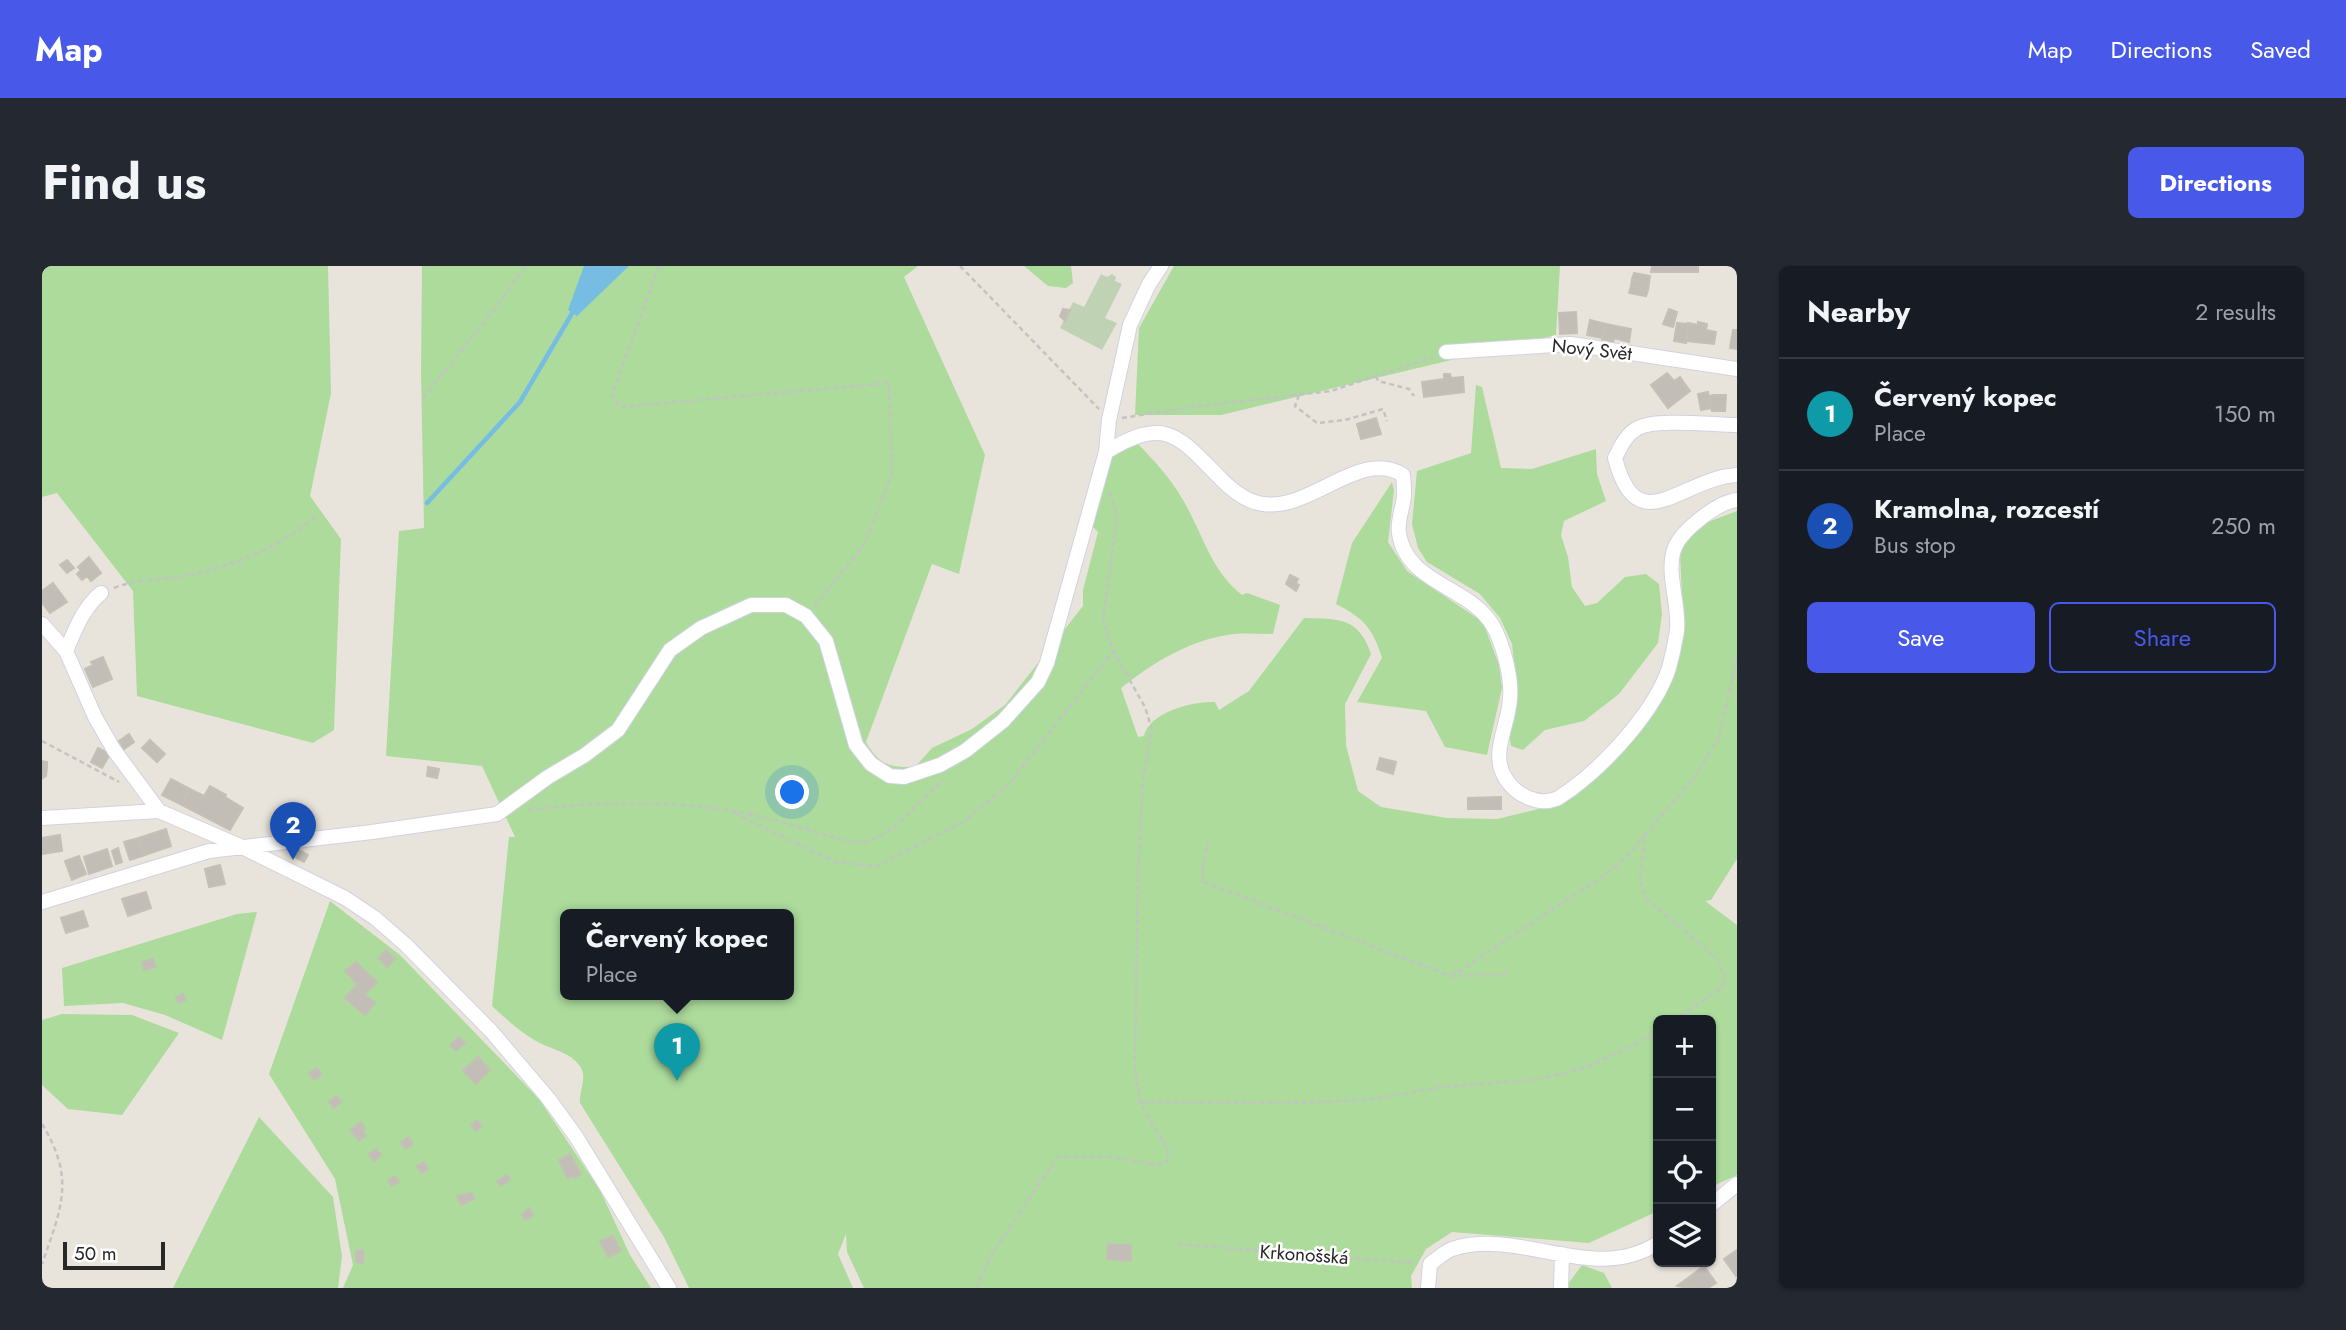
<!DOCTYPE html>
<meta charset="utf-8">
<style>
:root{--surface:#171b24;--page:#242831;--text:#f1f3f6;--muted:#9ea1a6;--line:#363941;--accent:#4859e9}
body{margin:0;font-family:Jost,sans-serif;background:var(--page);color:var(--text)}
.controls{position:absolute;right:21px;bottom:21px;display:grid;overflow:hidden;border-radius:10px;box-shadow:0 2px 5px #0004}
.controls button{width:63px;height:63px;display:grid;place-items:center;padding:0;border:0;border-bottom:2px solid var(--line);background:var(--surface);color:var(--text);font:35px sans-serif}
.scale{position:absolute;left:21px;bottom:18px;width:102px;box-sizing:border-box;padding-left:7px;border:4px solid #282828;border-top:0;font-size:19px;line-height:24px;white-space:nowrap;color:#282828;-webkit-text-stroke:5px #fff;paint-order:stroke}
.you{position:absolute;left:751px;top:527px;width:24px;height:24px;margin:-18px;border:5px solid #fff;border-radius:50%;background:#1a73e8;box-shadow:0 0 0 10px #1a73e833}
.badge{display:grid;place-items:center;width:46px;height:46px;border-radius:50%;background:var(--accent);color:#fff;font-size:23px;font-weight:700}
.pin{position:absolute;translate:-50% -58px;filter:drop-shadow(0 2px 4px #0008)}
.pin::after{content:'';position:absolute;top:37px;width:24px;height:21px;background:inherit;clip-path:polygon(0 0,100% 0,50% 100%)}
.popup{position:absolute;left:518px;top:643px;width:234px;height:91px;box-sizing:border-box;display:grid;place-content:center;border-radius:10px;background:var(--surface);filter:drop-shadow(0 2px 5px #0005);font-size:23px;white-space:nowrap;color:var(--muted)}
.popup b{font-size:26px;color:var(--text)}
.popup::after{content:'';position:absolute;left:50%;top:100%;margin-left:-14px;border:14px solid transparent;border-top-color:var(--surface)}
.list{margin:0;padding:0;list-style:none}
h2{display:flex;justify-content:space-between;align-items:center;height:91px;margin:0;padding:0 28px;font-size:30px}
h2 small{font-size:23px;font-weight:400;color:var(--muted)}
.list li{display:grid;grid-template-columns:46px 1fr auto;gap:21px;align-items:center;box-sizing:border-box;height:112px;padding:0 28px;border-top:2px solid var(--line)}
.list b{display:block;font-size:26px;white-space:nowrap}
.list p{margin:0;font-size:23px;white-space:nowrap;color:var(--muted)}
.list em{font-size:23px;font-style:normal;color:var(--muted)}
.actions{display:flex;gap:14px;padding:21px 28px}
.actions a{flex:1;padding:16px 0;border:2px solid var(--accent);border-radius:10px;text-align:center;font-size:24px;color:var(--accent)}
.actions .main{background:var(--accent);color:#fff}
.icon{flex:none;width:38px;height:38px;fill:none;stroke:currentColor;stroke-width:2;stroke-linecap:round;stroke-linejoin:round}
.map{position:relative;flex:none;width:1695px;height:1022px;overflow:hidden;border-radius:10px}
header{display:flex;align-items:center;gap:42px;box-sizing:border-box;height:98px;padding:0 35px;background:var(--accent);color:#fff}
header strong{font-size:33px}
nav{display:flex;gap:38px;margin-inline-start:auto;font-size:24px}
.intro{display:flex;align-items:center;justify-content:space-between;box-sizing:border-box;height:168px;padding:0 42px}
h1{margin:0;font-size:49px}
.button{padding:18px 32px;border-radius:10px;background:var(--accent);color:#fff;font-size:24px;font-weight:700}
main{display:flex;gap:42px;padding:0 42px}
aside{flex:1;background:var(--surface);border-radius:10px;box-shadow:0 2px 5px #0004}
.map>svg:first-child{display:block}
</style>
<header>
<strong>Map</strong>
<nav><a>Map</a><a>Directions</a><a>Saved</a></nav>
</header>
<div class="intro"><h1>Find us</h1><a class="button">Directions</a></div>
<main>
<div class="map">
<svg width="1695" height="1022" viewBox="0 0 1695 1022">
<rect width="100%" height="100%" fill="#e9e4db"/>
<path fill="#acdb9c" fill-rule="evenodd" d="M 0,0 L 286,0 L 289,127 L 268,230 L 299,273 L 292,464 L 271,477 L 95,430 L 91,325 L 15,227 L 0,231 Z
M 380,0 L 876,0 L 862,11 L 943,189 L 917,308 L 890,298 L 824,476 C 838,500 847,501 873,501 L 890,482 L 930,463 L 963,439 L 1041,340 L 1041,324 L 1056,266 L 1048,258 L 1069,190 L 1093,175 C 1113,195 1133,217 1146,243 C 1163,275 1171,306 1200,329 L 1205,327 L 1238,339 L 1231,368 C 1218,368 1204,367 1192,368 C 1149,373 1112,396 1079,422 L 1096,471 L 1102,470 C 1107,446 1151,435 1173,436 L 1177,444 L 1207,425 L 1262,352 C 1296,353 1317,351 1329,388 L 1303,438 L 1304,479 L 1316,525 L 1339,541 L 1405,552 L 1455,553 L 1518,538 L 1537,527 L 1606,455 L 1629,416 L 1637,392 L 1641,356 L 1638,287 L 1650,266 L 1666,256 L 1695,245 L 1695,593 L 1669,634 L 1663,635 L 1695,659 L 1695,909 L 1669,921 L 1669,754 L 1616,754 L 1616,945 L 1547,977 L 1410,966 L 1384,983 L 1369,1010 L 1370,1022 L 822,1022 L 805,986 L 804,968 L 796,988 L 811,1022 L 647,1022 L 622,971 L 538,837 C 537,827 544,813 540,804 C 532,786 509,784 494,775 C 478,766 463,752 450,740 L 467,571 L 473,571 L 440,500 L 344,490 L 357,265 L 382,262 L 379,107 ZM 523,649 L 747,649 L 747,729 L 523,729 Z
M 982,0 L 1029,0 L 1031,17 L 1024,22 L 1006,20 Z
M 1132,0 L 1518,0 L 1514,69 L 1179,149 L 1093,149 L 1097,62 Z
M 1434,119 L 1440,121 L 1459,202 L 1490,203 L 1554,183 L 1555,208 L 1564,235 L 1522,255 L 1519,269 L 1526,291 L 1530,321 L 1543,340 L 1555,337 L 1583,311 L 1604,308 L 1617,318 L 1620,348 L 1616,377 L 1577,428 L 1542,455 L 1503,464 L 1481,484 L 1469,480 L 1467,468 L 1475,423 L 1470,378 L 1458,352 L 1438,328 L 1385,296 L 1376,282 L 1370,258 L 1375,205 L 1429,187 Z
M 1350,216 L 1352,224 L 1346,276 L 1365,305 L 1441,356 L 1457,399 L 1460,422 L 1445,489 L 1403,481 L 1384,445 L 1315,436 L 1340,392 C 1331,362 1321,352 1294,338 L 1310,277 Z
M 288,635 L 358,689 L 497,833 L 558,924 L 588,989 L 609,1022 L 301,1022 L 311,999 L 293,913 L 227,808 Z
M 215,646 L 180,774 L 123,749 L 81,737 L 22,740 L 20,702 L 195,648 Z
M 20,748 L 90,749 L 137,767 L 80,849 L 26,843 L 0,819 L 0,754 Z
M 217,851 L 291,931 L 300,990 L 296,1022 L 131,1022 Z
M 1540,999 L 1562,1007 L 1570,1022 L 1523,1022 Z"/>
<path fill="#c0d2b4" d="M 1059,8 L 1065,11 L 1070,8 L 1074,11 L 1073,15 L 1080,18 L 1063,52 L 1075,57 L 1060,84 L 1018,62 L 1031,36 L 1042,41 Z"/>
<path fill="#77bde3" d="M 542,0 L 587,0 L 535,50 L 526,44 Z"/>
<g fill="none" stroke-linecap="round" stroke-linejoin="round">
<path stroke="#77bde3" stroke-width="4.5" d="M 385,237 L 478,136 L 532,44"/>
</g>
<path fill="#c2beb7" stroke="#c4c0b5" stroke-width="2" d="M 1610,0 L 1625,0 L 1625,6 L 1609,6 Z
M 1625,0 L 1656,0 L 1656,6 L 1625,6 Z
M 1592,7 L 1608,10 L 1607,17 L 1590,13 Z
M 1590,13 L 1607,17 L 1606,24 L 1589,20 Z
M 1589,20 L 1606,24 L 1604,30 L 1587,27 Z
M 1021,43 L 1028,44 L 1023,55 L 1018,50 Z
M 1627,43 L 1635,46 L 1631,61 L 1621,58 Z
M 1534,46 L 1535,67 L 1518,68 L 1517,47 Z
M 1548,54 L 1564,58 L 1561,72 L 1545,69 Z
M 1656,56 L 1665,58 L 1664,64 L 1674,66 L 1672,78 L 1645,75 L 1646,57 L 1656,59 Z
M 1635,57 L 1646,58 L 1644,77 L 1632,75 Z
M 1564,58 L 1589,63 L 1587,76 L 1572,72 L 1571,77 L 1560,74 Z
M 1691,64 L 1695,64 L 1695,83 L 1688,82 Z
M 1625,107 L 1632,115 L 1638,111 L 1648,125 L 1626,142 L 1609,119 Z
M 1402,108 L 1408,108 L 1409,112 L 1421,111 L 1422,126 L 1382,131 L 1380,116 L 1402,113 Z
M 1666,126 L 1669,142 L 1659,144 L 1656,128 Z
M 1672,129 L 1684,129 L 1683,145 L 1670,145 L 1667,130 Z
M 1334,152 L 1339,168 L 1319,173 L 1315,158 Z
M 47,291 L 59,307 L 49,315 L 45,310 L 40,314 L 35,308 L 39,304 L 36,301 Z
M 25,294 L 32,302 L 25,307 L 18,299 Z
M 1248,309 L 1256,313 L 1254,317 L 1257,319 L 1254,325 L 1244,318 Z
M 11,317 L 25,336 L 8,347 L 0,337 L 0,325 Z
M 61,391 L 70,413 L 51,421 L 43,403 L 51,399 L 49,396 Z
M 87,468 L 92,476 L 82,483 L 77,475 Z
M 108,474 L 123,488 L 115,496 L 100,482 Z
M 56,482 L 68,488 L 60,502 L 49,496 Z
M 1338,492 L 1354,496 L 1351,508 L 1335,503 Z
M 0,495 L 5,496 L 5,501 L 4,510 L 1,512 Z
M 386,501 L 397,503 L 395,512 L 385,510 Z
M 129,513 L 148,523 L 140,539 L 120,529 Z
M 168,520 L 184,529 L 183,531 L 201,542 L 188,564 L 140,539 L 148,523 L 162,530 Z
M 1459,531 L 1459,543 L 1426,543 L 1426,532 Z
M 124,563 L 129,580 L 103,589 L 97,572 Z
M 18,569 L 20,585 L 0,588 L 0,572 Z
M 97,572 L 103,589 L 88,594 L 82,576 Z
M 76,582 L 80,596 L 74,598 L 70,585 Z
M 65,583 L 70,600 L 47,608 L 42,591 Z
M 257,584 L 266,589 L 262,596 L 253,591 Z
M 37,590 L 44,608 L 30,614 L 23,595 Z
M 178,599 L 183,618 L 167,621 L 163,603 Z
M 104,626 L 109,642 L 86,650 L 80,633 Z
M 41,645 L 46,660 L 24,667 L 19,652 Z
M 344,684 L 353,693 L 345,701 L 337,692 Z
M 111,693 L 113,701 L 102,704 L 100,696 Z
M 314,696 L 335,716 L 323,728 L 313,721 L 315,718 L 303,705 Z
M 313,721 L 333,737 L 323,749 L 303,732 Z
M 141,728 L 144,734 L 136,737 L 134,731 Z
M 417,771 L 423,777 L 414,785 L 408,779 Z
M 436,791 L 448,804 L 434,818 L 421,805 Z
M 275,802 L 279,809 L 272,814 L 267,807 Z
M 294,830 L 299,836 L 292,842 L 287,836 Z
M 435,854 L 440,860 L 434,865 L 429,859 Z
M 319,856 L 323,862 L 320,864 L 324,870 L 317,875 L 308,864 Z
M 367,871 L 371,878 L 363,883 L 359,876 Z
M 334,883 L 339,889 L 332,895 L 327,888 Z
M 528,888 L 539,908 L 532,912 L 530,909 L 525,912 L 517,894 Z
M 382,896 L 386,903 L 379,907 L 375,900 Z
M 465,909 L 468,914 L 458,920 L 455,915 Z
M 353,910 L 357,916 L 349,920 L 346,914 Z
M 430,927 L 432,933 L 419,939 L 415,930 Z
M 487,942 L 491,950 L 483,954 L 480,949 Z
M 571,970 L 579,985 L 566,991 L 558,975 Z
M 1066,978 L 1089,979 L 1089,995 L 1065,993 Z
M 321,984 L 321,997 L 314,996 L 314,985 Z
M 1695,984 L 1695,1009 L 1694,1010 L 1682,993 Z
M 1662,1000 L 1674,1017 L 1666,1022 L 1647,1022 L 1642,1015 Z
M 1642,1015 L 1647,1022 L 1635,1020 Z"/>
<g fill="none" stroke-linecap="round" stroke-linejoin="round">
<defs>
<path id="minor" d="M 1404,86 L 1529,78 L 1695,103
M 1695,159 C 1673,159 1613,152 1596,162 C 1584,168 1578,182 1573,192 C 1595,278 1639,212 1695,209
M 1064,186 C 1125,149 1136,170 1180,214 C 1191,225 1205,236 1221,238 C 1269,245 1318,182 1361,209 C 1362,216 1362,223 1362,230 C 1361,242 1355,255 1357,267 C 1364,318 1428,320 1451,360 C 1461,378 1470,411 1468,432 C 1467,460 1447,488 1464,513 C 1474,529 1496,540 1514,533 C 1519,531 1524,526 1528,524 C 1564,498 1613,445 1627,402 C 1630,391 1633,377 1635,365 C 1638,339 1623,306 1633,281 C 1641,263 1676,236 1695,234
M 0,358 L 24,385 L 53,451 L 72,484 L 117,545
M 24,385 C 33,364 41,342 59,327
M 0,552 L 117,545 L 198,580 L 303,632 L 333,652 L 364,679 L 449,765 L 506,832 L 533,869 L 627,1022
M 0,636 L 167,585 L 330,566 L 455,548 L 506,511 L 543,489 L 576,464 L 628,384 L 659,362 L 709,339 L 744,339 L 764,350 L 784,375 L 814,479 L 829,498 L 848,510 L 862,511 L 898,499 L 923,485 L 961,455 L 996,416 L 1005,397 L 1064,186 L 1067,154 L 1088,59 L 1107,18 L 1119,0
M 1669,939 L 1695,918
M 1386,1022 L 1388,998 C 1395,993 1402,986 1410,983 C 1478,961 1552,1019 1616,977
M 1519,1022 L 1520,988"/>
</defs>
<use href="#minor" stroke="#d0d2e0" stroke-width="16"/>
<path stroke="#c3c3c3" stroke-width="2.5" stroke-dasharray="5 3.5" stroke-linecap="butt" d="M 617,0 L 570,129 L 578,141 L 847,117 L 850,207 L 823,277 L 772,341
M 918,0 L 1057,143
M 1334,110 L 1336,115 L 1367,123 L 1372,130
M 1257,129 L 1253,140 L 1275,157 L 1303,154 L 1341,143 L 1345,155
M 381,132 L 451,45 L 483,0
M 1080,152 L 1157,140 L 1289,125 L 1391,91
M 72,322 C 93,313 119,314 142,310 C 190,301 237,282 275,249
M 0,475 L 77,516
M 486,544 C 551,536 618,534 684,544 C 726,550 767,565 809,576 L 826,576 L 850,563 L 902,513
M 692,547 L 793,596 L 834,600 L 923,555 L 969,516 L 1071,385
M 1166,574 L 1160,605 L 1162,616 L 1409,710 L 1465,709
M 1409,710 L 1566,607 L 1589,586 L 1603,568
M 1631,754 L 1680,722 L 1682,708 L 1675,693 L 1604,632 L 1598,615 L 1603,568 L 1653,511 L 1677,471 L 1695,391
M 1098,836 L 1248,837 L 1323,834 L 1401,821 L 1499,813 L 1542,802 L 1592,779 L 1616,764
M 0,858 C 34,913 19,943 0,998
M 1136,978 L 1374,997
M 934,1022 L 949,990 L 1015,891 L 1069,891 L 1116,899 L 1125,895 L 1126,884 L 1098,836 L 1093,800 L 1096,607 L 1101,512 L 1110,464 L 1103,441 L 1071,385 L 1061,352 L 1075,250 L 1067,224"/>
<use href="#minor" stroke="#fff" stroke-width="14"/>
</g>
<g text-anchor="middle" stroke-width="5" stroke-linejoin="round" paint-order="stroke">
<g font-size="19" fill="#282828" stroke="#fff">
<text transform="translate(1550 83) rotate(6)" y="7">Nový Svět</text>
<text transform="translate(1262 988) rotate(4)" y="7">Krkonošská</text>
</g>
</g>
</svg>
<div class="controls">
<button>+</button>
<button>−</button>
<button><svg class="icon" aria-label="locate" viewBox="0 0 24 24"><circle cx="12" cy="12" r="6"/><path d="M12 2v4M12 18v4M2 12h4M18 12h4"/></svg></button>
<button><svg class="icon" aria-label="layers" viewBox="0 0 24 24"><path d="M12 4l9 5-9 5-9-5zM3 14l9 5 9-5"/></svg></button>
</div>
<div class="scale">50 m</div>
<div class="you"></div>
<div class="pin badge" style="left:635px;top:815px;background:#0f9aa8">1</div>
<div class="popup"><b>Červený kopec</b>Place</div>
<div class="pin badge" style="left:251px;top:594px;background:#1a4fb4">2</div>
</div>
<aside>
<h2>Nearby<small>2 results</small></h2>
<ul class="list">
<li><span class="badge" style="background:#0f9aa8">1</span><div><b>Červený kopec</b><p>Place</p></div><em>150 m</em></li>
<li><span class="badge" style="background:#1a4fb4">2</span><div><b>Kramolna, rozcestí</b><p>Bus stop</p></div><em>250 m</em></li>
</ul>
<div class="actions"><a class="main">Save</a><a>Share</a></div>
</aside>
</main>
